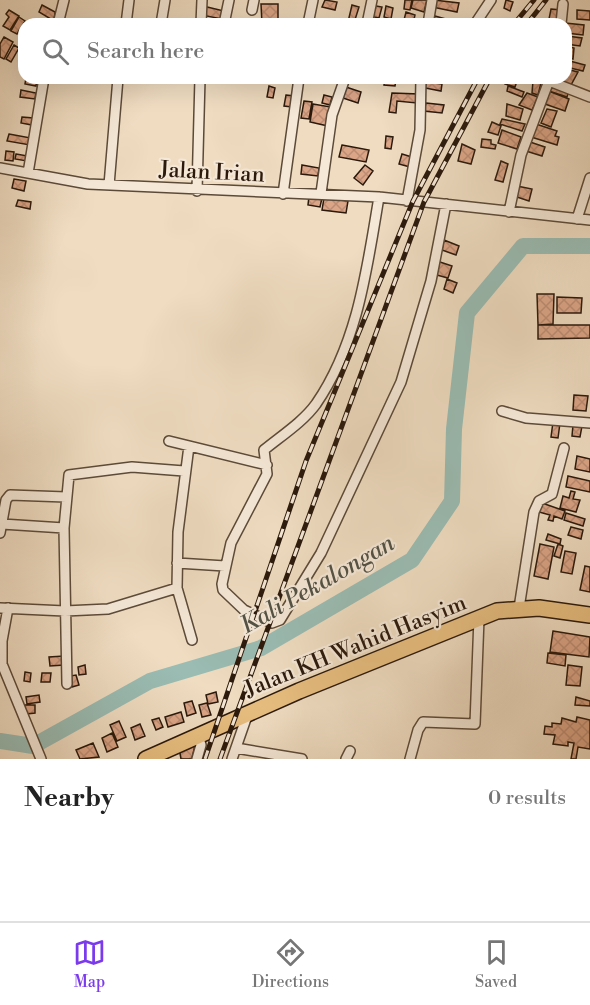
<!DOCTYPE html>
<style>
:root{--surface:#fff;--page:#f2f2f2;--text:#222;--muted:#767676;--line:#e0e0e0;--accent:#7c3aed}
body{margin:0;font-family:"Libre Bodoni",serif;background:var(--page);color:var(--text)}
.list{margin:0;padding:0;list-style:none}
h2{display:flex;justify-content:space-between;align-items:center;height:78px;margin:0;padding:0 24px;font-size:26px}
h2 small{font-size:20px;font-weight:400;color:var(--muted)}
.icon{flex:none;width:33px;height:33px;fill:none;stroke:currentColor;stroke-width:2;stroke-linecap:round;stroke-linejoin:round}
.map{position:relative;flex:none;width:590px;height:759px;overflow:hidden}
.search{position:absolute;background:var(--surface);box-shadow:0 6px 24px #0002;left:18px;right:18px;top:18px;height:66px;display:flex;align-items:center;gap:15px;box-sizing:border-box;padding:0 21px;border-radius:18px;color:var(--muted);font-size:22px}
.sheet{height:162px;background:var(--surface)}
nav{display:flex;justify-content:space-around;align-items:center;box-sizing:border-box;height:84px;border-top:2px solid var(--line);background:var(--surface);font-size:16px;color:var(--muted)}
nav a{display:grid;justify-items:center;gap:3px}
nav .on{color:var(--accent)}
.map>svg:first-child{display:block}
</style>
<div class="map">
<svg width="590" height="759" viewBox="0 0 590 759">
<defs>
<pattern id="building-cross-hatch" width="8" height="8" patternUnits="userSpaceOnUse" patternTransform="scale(1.5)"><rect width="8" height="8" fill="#dba587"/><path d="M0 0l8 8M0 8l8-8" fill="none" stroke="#bc8d73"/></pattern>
</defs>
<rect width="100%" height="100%" fill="#efdcc1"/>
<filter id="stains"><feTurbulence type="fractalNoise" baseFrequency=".00333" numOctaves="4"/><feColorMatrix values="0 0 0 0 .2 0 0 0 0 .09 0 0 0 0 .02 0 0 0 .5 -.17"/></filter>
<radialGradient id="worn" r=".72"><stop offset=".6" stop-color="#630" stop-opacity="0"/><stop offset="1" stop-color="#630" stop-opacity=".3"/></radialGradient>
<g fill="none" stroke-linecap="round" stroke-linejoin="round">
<path stroke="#9abcb3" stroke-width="16" d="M 0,741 L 33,746 L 150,681 L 261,648 L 412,560 L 452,501 L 454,429 L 467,313 L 523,246 L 590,246"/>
</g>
<path fill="url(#building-cross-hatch)" stroke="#2b190c" stroke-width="1.5" d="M 325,0 L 337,2 L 335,10 L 322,7 Z
M 405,0 L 412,0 L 410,10 L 404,9 Z
M 413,0 L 427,0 L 424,12 L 411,8 Z
M 434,0 L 459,3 L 457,12 L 432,7 Z
M 506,0 L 513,2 L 510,11 L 504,8 Z
M 261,4 L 278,4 L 278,24 L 262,24 Z
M 42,5 L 55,12 L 54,21 L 39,12 Z
M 352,5 L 359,7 L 354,23 L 348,22 Z
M 371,5 L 382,7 L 379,18 L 369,16 Z
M 203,6 L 224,11 L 222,19 L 201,15 Z
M 386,6 L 393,8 L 391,19 L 384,17 Z
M 551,9 L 561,10 L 560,20 L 549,19 Z
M 9,10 L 19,16 L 10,30 L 3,26 L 9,17 L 6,14 Z
M 577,10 L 590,11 L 590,20 L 577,19 Z
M 406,12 L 415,15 L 413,24 L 403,24 Z
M 435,16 L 453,21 L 452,24 L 433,23 Z
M 19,17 L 25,21 L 17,34 L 11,31 Z
M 565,23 L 584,25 L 583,35 L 566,33 Z
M 567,36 L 582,38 L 580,46 L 566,44 Z
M 4,37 L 13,42 L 4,59 L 0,57 L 0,44 Z
M 14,45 L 19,48 L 11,62 L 6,59 Z
M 566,46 L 574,48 L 573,59 L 566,57 Z
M 566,60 L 585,65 L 583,71 L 566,67 Z
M 566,69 L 578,72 L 571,85 L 553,78 L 566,78 Z
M 26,78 L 37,79 L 36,86 L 25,84 Z
M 273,78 L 294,78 L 294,83 L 272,82 Z
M 385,78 L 396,80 L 395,86 L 384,85 Z
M 507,78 L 518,78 L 515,87 L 505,84 Z
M 533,81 L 541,83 L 538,95 L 532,93 Z
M 426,82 L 442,84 L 441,91 L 425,88 Z
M 551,84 L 569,90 L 567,97 L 549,91 Z
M 269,86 L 275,88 L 273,98 L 267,97 Z
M 508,86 L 524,92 L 522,97 L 507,91 Z
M 346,87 L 361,92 L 358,103 L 343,98 Z
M 21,90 L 36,93 L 35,99 L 20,97 Z
M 546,90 L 569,99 L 565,111 L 542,103 Z
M 392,93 L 419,94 L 417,103 L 397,101 L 396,113 L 389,112 Z
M 527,93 L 538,97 L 532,110 L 519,105 Z
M 286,95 L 294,96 L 292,107 L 284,106 Z
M 324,95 L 332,97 L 330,105 L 322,103 Z
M 304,101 L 312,102 L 309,119 L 301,118 Z
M 426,103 L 444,105 L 442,113 L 424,111 Z
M 313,104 L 331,107 L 328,126 L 310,122 Z
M 507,104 L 523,109 L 520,120 L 506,116 Z
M 547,109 L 557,111 L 551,127 L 541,123 Z
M 22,117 L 33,118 L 32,125 L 21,123 Z
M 502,119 L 525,124 L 522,131 L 500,124 Z
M 492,122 L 501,126 L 498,135 L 488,132 Z
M 536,124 L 557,131 L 555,136 L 559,137 L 557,145 L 531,137 Z
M 502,130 L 521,137 L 517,149 L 498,143 Z
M 9,134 L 31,138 L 30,145 L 7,141 Z
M 386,136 L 393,137 L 391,149 L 385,148 Z
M 482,139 L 491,140 L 491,144 L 496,145 L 495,149 L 481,147 Z
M 530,142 L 545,147 L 542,156 L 526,151 Z
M 462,144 L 475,150 L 471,164 L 458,161 Z
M 342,145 L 369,150 L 366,162 L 339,157 Z
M 6,151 L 14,152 L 13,161 L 5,160 Z
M 16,154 L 28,156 L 27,161 L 15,159 Z
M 402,154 L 412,157 L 410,167 L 399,164 Z
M 501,161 L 508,164 L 503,182 L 495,180 Z
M 302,165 L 319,168 L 318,176 L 301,174 Z
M 365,165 L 373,171 L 363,185 L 354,178 Z
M 14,179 L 26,181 L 24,191 L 12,188 Z
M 517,186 L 532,189 L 529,201 L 514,196 Z
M 309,196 L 322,198 L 320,207 L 308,205 Z
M 324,198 L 348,201 L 346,213 L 322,210 Z
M 18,200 L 31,202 L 30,209 L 16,206 Z
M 444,240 L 459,246 L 456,255 L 442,250 Z
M 437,261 L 452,266 L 448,278 L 433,274 Z
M 447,279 L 457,283 L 453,293 L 444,289 Z
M 537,294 L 554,294 L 553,324 L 538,325 Z
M 557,297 L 582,298 L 581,313 L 557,313 Z
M 538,325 L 590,325 L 590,338 L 538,339 Z
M 574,395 L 588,396 L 586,411 L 573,410 Z
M 553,422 L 560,423 L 558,438 L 551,437 Z
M 573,425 L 582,426 L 580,437 L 572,436 Z
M 577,456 L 590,459 L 590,472 L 575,469 Z
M 568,476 L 590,481 L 590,492 L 566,487 Z
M 571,491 L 575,492 L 573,499 L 580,500 L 576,512 L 560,508 L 563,496 L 569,498 Z
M 542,503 L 565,511 L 562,519 L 554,516 L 553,521 L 548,520 L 550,515 L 539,512 Z
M 566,513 L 585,519 L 583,526 L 564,520 Z
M 571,527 L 583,530 L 581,539 L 568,535 Z
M 548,534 L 561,539 L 560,544 L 546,540 Z
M 540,544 L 554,547 L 548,579 L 534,576 Z
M 558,544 L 563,546 L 560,558 L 554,556 Z
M 565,551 L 576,553 L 572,574 L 561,572 Z
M 585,566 L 590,567 L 590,592 L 580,590 Z
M 553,631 L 590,637 L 589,657 L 550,652 Z
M 548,653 L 566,655 L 565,666 L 547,663 Z
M 64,656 L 64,665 L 50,666 L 49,657 Z
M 85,665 L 86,674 L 79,675 L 78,667 Z
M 568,665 L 582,667 L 580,686 L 566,685 Z
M 25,672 L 31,673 L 30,682 L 24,681 Z
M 42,673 L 51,673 L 50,682 L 41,682 Z
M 76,675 L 79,685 L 72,687 L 70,676 Z
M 216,692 L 218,702 L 208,704 L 206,695 Z
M 39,695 L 40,702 L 27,704 L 26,697 Z
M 576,697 L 590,701 L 590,706 L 575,705 Z
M 192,701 L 196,713 L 187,716 L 184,703 Z
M 207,703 L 211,715 L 202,717 L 199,705 Z
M 24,705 L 35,705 L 35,713 L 27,714 Z
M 181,712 L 184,722 L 168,727 L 165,717 Z
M 577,717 L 590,720 L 590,749 L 578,747 L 576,759 L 571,759 L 574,743 L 568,742 L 568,746 L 553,744 L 555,735 L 544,734 L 545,726 L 552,727 L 552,723 L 561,724 L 562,718 L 576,722 Z
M 159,718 L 163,727 L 156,730 L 152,720 Z
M 119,721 L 126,737 L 117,741 L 110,725 Z
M 140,724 L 145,736 L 135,740 L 131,728 Z
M 112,733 L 118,747 L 107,752 L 102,738 Z
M 196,740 L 192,759 L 181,759 L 179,748 Z
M 93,743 L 99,757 L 80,759 L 76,750 Z"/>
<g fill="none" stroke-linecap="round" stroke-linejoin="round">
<defs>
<path id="street" d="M 252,10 L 254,0
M 58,24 L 64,0
M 126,24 L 129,0
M 161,24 L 165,0
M 201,24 L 202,0
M 224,24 L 229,0
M 308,24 L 313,0
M 367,24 L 372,0
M 428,24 L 432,0
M 475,24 L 491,0
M 561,24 L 563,4
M 549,81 L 590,97
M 0,168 L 88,184 L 379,197 L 590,220
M 28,173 L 44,78
M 109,185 L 118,78
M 197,191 L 200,78
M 321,193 L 332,115 L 345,78
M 283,194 L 299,78
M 379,197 C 367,268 358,343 316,404 C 303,422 281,436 264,450 L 267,474 L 231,543 L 222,584 L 223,590 L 244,610 L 272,623 L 280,620 L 321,553 L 401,382 L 431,281 L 446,204
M 407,201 L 420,130 L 421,78
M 509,212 L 521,155 L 550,78
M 577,219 L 590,178
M 502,411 L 526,418 L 590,423
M 169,441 L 267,465
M 2,524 L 64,528
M 0,533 L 6,500 L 10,495 L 66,497
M 177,563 L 225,566
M 177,588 L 192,640
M 0,608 L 65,611 L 108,609 L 177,588 L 178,532 L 189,446
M 8,608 L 2,641 L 2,664 L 41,759
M 519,608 L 534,512 L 539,501 L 552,494 L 564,448
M 67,684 L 64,528 L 69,475 L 132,467 L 184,471
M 236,748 L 302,759
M 197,759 L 201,745 L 198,735
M 232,759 L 248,713
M 346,759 L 350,751
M 410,759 L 418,730 L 423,722 L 475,724 L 479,618"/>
<path id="primary" d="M 146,759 L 299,691 L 497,611 L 539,608 L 590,615"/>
</defs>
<use href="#street" stroke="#5c4a39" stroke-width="12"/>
<use href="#primary" stroke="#2b190c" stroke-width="18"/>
<use href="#street" stroke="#f5e8d7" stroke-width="9"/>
<use href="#primary" stroke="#e8be80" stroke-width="15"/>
<defs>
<path id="rail" d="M 514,24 L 534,0
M 527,24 L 546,0
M 205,759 L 306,461 L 413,201 L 478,78
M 220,759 L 424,202 L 490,78"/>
</defs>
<use href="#rail" stroke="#2b190c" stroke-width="5"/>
<use href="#rail" stroke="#f5e8d7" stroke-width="3" stroke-dasharray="9" stroke-linecap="butt"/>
</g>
<g text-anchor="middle" stroke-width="4.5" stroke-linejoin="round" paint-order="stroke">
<g font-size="22" fill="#2b190c" stroke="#f5e8d7">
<text transform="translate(212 171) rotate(3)" y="8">Jalan Irian</text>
<text transform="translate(355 645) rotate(-22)" y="8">Jalan KH Wahid Hasyim</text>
</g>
<g font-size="24" font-style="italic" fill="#525246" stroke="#f5e8d7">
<text transform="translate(317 584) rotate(-30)" y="8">Kali Pekalongan</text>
</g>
</g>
<rect width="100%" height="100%" filter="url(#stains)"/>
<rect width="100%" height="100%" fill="url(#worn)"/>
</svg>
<div class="search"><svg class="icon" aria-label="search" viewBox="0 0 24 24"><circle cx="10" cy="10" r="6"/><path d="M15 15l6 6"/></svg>Search here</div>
</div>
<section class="sheet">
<h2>Nearby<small>0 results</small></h2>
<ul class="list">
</ul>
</section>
<nav>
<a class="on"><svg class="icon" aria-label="map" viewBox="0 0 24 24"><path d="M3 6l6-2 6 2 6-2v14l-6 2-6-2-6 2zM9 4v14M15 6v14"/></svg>Map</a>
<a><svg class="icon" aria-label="directions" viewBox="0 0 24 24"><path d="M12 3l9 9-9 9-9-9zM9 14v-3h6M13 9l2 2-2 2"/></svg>Directions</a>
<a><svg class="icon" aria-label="saved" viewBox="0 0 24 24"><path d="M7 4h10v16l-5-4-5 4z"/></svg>Saved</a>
</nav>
